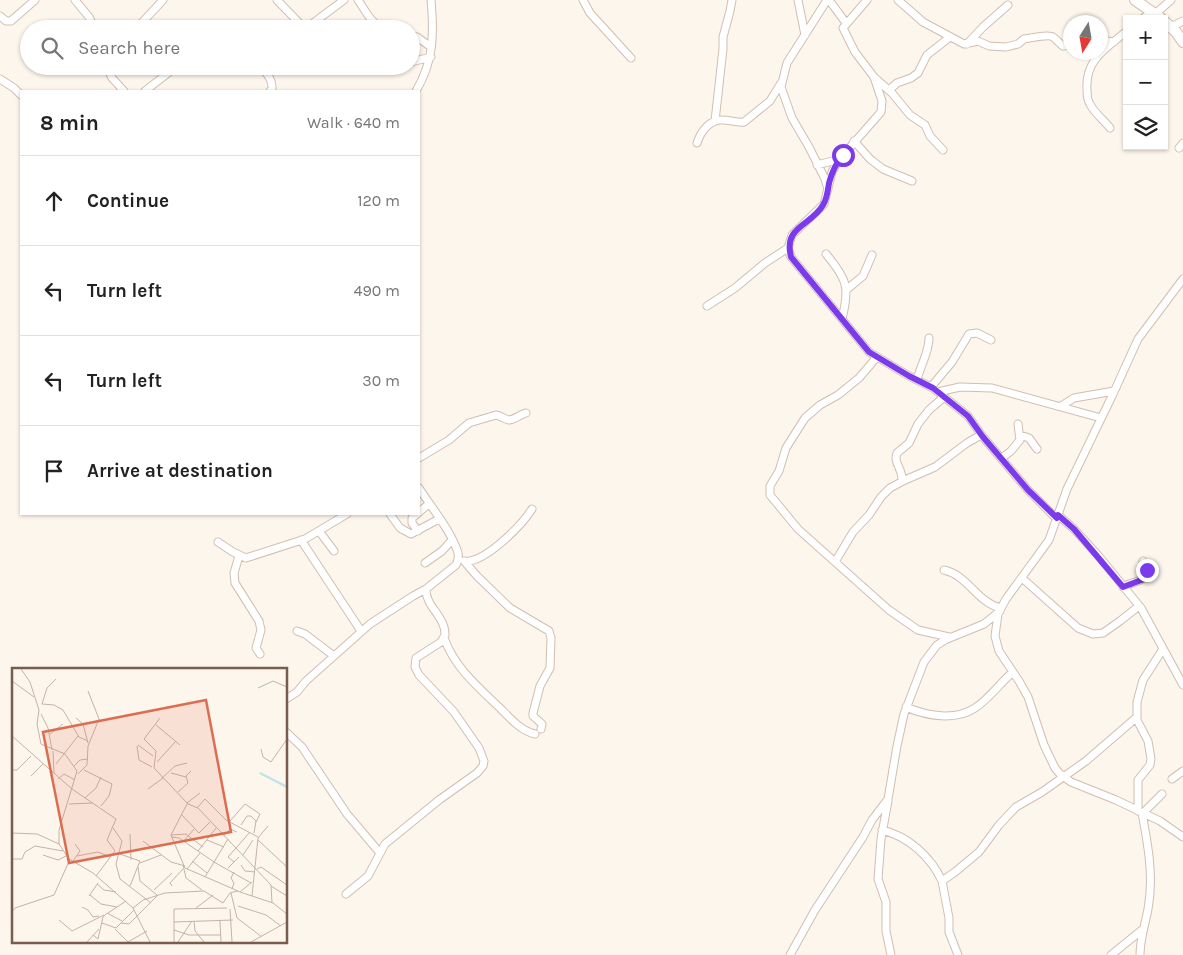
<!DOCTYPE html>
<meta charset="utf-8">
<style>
:root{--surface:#fff;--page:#f6f6f6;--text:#222;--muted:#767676;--line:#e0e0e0}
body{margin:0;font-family:Karla,sans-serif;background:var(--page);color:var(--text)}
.controls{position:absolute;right:15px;top:15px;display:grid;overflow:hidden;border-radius:0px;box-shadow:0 1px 4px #0004}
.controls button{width:45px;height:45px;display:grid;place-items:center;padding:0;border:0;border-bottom:1px solid var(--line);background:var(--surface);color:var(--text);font:25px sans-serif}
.compass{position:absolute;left:1063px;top:15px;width:45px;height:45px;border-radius:50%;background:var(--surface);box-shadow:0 1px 4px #0004;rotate:191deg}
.stop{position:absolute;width:15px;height:15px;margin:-11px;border:4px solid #7c3aed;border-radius:50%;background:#fff}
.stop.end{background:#7c3aed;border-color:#fff;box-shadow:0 1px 5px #0008}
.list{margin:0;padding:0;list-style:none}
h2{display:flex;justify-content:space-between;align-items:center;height:65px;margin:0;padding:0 20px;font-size:21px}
h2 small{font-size:16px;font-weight:400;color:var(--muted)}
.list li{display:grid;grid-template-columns:32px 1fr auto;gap:15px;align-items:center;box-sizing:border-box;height:90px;padding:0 20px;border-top:1px solid var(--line)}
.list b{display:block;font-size:19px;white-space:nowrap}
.list em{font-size:16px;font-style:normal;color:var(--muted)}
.icon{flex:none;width:28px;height:28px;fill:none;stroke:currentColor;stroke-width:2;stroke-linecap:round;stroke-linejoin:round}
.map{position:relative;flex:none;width:1183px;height:955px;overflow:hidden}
.search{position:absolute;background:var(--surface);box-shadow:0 1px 4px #0004;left:20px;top:20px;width:400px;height:55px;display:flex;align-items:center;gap:12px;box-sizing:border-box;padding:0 18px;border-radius:28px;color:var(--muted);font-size:19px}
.panel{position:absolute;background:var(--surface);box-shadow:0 1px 4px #0004;left:20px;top:90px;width:400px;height:425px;border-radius:0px}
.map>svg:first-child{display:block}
</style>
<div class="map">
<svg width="1183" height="955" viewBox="0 0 1183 955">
<rect width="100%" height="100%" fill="#fdf6ec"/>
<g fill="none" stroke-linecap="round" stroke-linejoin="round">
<defs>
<path id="street" d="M 75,0 L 89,17 L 95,29
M 277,0 L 305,29
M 358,0 C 365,10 371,23 383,29
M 583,0 L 590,13 L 631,58
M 798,0 L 805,35
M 827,0 L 787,63 L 781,87 L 792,118 L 809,147 L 825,179 L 828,189
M 829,0 L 846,23
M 867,0 L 843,28 L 855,52 L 874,77 L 882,101 L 881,112 L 838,161 L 832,172 L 824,204 L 792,235 L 788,248 L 791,257 L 869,352 L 909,376 L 933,388 L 968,416 L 983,437 L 1028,490 L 1057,519
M 898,0 L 923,22 L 964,44 L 978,41 L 989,46 L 1006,47 L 1018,44 L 1024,39 C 1031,38 1049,34 1053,37 C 1057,40 1059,43 1063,46 L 1070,45
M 1155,14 L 1171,0
M 0,16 L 6,21 L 11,21 L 35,0
M 1142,19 L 1152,12
M 1171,27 L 1183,21
M 136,29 L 163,0
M 305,29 L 344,0
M 411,36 L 417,37 L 431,47
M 1100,40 L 1114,42
M 967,44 L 983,27 L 1008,5
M 411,62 L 431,57
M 106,66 L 112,78 L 124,91
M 260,66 C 266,73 273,79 272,89 L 270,91
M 382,66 L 389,66
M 0,79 L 14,88 L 21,95
M 876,79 L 892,93 L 910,115 L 925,125 L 930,136 L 943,150
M 889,90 L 897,83 L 911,78 L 918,73 L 927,55 L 950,37
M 145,91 L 177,66
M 416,91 C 434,61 434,34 431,0
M 715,121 L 723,49 L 723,37 L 730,11 L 732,0
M 1110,128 C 1104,120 1094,113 1090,104 C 1087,100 1087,94 1087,89 C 1085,60 1106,48 1127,31
M 854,141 L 870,159 L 883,169 L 912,181
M 697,143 C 701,131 710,119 723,120 C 730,120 737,123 744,122 L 770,101 L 781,83
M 1179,148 L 1183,143
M 817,165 L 840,159
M 826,254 C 847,279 850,287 842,319
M 1183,279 L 1138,339 L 1113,394 L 1067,489 L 1049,540 L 1006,599 L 998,614 L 995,636 L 999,651 L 1019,681 L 1028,697 L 1044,745 L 1055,768 L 1060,774 L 1071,782 L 1116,800 L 1160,821 L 1183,837
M 846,290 L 863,276 L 872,255
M 707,306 L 735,288 L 765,263 L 788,248
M 877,357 L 859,378 L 838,395 L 820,405 L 805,418 L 786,448 L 779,471 L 770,486 L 770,495 L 798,529 L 889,610 L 918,630 L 949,637
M 917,380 C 920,366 929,353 929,338
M 931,387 L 952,362 L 969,334 L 977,333 L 991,340
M 938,392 L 960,387 L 992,388 L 1101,418
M 1061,406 L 1074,398 L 1114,391
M 1020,435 L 1029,438 L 1037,449
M 419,458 L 449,440 L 469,423 L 496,415 C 501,416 504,419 509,420 C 514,420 521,414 526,413
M 1002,458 L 1011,451 L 1020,440 L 1018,424
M 902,481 C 903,468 893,464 897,453 L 909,443 L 918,424 L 929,410 L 944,397
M 419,512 L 429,504
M 390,514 L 400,528 L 411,534 L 439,519
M 417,514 L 412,518 L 412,523 L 418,531
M 1058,515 L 1074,529 L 1097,554 L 1141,608 L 1183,685
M 319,531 L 334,551
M 301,540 L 361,631
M 218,542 L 233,552 L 246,558 L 305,539 L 347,514
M 239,556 L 234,573 L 235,583 L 259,621 L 261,630 L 256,648 L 260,654
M 464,561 L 477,576 L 510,608 L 549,631 L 551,638 L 550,668 L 540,686 L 533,713 L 533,716 L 542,724 L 541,729
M 464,561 C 484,564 522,525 532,509
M 835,562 L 853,532 L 869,515 L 881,497 L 890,488 L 905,480 L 935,467 L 967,443 L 981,435
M 425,563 L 442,551 L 452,540
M 944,570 C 968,575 977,603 1001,608
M 1022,578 L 1078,628 L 1093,634 L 1103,633 L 1120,621 L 1139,606
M 1123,587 C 1131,582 1141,582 1147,576 L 1147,570 L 1143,561
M 297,631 L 305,634 L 334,656
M 444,638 C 455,668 478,687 500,708 C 510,718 521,731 535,734
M 286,699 L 297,692 L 306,681 L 370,624 L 413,596 L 426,589
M 906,707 C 927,716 955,721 975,708 C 989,699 1000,683 1013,672
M 286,732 L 302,747 L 347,814 L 380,853
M 1172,779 L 1183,771
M 888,801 L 881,839 L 878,879 L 886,902 L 886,931 L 891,955
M 1138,811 L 1138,780 L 1150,765 L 1151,759 L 1148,741 L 1137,720 L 1137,702 L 1143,680 L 1163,649
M 1143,813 L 1162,794
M 882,830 C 908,836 931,857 942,881 L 949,918 L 949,932 L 958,955
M 942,881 L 955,872 L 979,852 L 999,825 L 1016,807 L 1042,792 L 1086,761 L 1137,717
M 346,894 L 368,876 L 385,844 L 439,800 L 477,773 L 483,766 L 484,761 L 479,748 L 454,712 L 419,675 L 415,667 L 416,658 L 441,642 L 445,635 C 446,617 425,606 426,589 L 456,565 C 458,561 459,558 458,553 C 452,532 431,507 419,488
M 790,955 L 815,910 L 863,837 L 872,820 L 888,799 L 897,746 L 904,714 L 924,662 L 937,645 L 947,639 L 984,624 L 1000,611
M 1111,955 L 1142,930
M 1140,955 C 1140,939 1145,925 1148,909 C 1154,877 1148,845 1142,813"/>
<path id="secondary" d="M 1135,0 L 1162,19
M 1164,21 L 1176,32 L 1183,42"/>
</defs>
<use href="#street" stroke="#d1beb0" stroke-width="9"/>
<use href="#secondary" stroke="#d6c0b0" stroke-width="12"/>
<use href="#street" stroke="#fff" stroke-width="7"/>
<use href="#secondary" stroke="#fff" stroke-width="10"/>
</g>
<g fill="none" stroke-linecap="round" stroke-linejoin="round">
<path stroke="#7c3aed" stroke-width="6" d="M 843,155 C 836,163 832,172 829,183 C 828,190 827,199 823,205 C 811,226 783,226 791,257 L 869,352 L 909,376 L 933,388 L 968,416 L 983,437 L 1028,490 L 1057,518 L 1058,515 L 1074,529 L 1123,587 L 1144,579 L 1146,576 L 1147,570"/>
</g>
<g transform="translate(12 668)">
<rect width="275" height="275" fill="#fdf6ec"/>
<path fill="none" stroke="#bfe3e8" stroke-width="2.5" d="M 248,105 L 275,119"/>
<path fill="none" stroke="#c5b3a7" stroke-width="1" d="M 9,1 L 18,14 L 27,42 L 25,56 L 29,76 L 53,86 L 65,103 L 47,162 L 47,176 L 57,191 L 81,205 L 121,240 L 138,274M 0,13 L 22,29M 246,20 L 261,13 L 275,19M 30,36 L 42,37 L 51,42 L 67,69 L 76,73M 30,36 L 35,20 L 44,11M 29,46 L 36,60 L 40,82M 64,50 L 71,56 L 76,75M 148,50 L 132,71 L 144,83 L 142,100 L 176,136 L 186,140 L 259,217 L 260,235M 144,57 L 168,77M 38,66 L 51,56M 0,68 L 60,121M 126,77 L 141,88M 125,78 L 127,92 L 140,99M 249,81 L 251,89 L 259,94 L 275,71M 41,83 L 42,105M 145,94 L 164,73M 44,96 L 66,68M 62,98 L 68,92 L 76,91M 0,102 L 5,102 L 19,88M 72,102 L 100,116 L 97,128 L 89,138M 159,105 L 174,109M 66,106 L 75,97 L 76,78 L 87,51 L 76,23M 19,108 L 31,96M 150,110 L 163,98 L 175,95M 46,111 L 52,106 L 63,112M 60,121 L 104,151 L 95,172 L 103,183 L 84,208M 136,121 L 151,110M 166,124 L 176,115 L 174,108 L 179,103M 73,130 L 84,120 L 89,109M 175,135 L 188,125M 57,136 L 80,135M 175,136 L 159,167 L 173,200 L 226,223M 185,140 L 193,131 L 214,152 L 246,169M 169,146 L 187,165 L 198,154M 218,153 L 233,136 L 248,146 L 244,154M 229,157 L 235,148 L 239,148 L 244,153 L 242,165M 101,160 L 110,173 L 104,196 L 108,211 L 139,235M 0,165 L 25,166 L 47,176M 118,166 L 119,192M 159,167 L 174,166 L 191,179M 212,168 L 218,161 L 225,164M 159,169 L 167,170 L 202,194M 195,172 L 212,179M 246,172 L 275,199M 131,173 L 159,194 L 173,198M 171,174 L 182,161M 224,180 L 238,164M 186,183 L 204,160M 105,185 L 128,193 L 118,218M 31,187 L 46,192 L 54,188M 231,187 L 241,172M 65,188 L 86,184 L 98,189M 0,191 L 10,191 L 13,184 L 23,178 L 51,183M 61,193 L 68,183 L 63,176M 180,193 L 195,205M 202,194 L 239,215M 222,194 L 216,189 L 224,180M 128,195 L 149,187M 171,197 L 174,210 L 190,222M 229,197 L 233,203 L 243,204M 126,199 L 128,213 L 145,227M 216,200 L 227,189M 175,201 L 188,185M 245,201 L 249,199 L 275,217M 193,209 L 216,171M 85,216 L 92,222 L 104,224M 160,218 L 158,215 L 171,201M 259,218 L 275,228M 220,221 L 222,215 L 219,210 L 222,204M 142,222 L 160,205M 228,224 L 240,214M 219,225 L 225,250 L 250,269M 78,227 L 89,236 L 105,239M 77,228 L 86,215M 240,228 L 246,170 L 256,158M 226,238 L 254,247 L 269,258M 70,239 L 76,242 L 81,249 L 87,248M 121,240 L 131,232 L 153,225 L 192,223 L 211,235 L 218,225 L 225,223 L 261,235 L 275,246M 184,240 L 201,227M 218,241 L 220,274M 0,244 L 3,240 L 42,227 L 58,191M 96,245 L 114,233M 47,252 L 60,263 L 92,247M 182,253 L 183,263 L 192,274M 208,253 L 209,274M 162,254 L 221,252M 90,255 L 104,260 L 122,242M 109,255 L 117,256 L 146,227M 103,261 L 116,274M 162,262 L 177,267 L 209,267M 81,267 L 86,271 L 91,249 L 95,245 L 110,253M 75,274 L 87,261M 116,274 L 135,263M 162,274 L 162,241 L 215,240M 166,274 L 180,253M 239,274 L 275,254"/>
<path fill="#dc6d51" fill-opacity="0.15" stroke="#dc6d51" stroke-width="2.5" d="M 194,32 L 219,164 L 57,195 L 31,64 Z"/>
<rect width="275" height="275" fill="none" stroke="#7a5c4d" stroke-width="2.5"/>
</g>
</svg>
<div class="controls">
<button>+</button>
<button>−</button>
<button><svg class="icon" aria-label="layers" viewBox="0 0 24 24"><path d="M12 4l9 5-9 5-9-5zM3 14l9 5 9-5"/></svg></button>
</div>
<svg class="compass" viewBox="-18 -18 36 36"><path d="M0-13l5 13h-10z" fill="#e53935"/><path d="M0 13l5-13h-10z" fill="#767676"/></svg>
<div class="stop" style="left:843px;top:155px"></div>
<div class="stop end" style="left:1147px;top:570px"></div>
<div class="search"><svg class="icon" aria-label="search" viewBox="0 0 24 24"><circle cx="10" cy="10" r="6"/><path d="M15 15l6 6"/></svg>Search here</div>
<section class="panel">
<h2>8 min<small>Walk · 640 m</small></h2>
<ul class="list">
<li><svg class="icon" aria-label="ahead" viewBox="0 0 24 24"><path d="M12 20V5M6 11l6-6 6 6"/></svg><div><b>Continue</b></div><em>120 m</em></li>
<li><svg class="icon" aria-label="left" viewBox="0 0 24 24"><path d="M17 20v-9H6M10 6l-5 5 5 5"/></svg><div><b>Turn left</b></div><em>490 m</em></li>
<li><svg class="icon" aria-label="left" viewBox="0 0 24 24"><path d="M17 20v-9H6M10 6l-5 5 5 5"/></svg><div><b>Turn left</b></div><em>30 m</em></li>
<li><svg class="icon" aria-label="arrive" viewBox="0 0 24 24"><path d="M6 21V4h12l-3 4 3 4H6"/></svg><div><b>Arrive at destination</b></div></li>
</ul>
</section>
</div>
